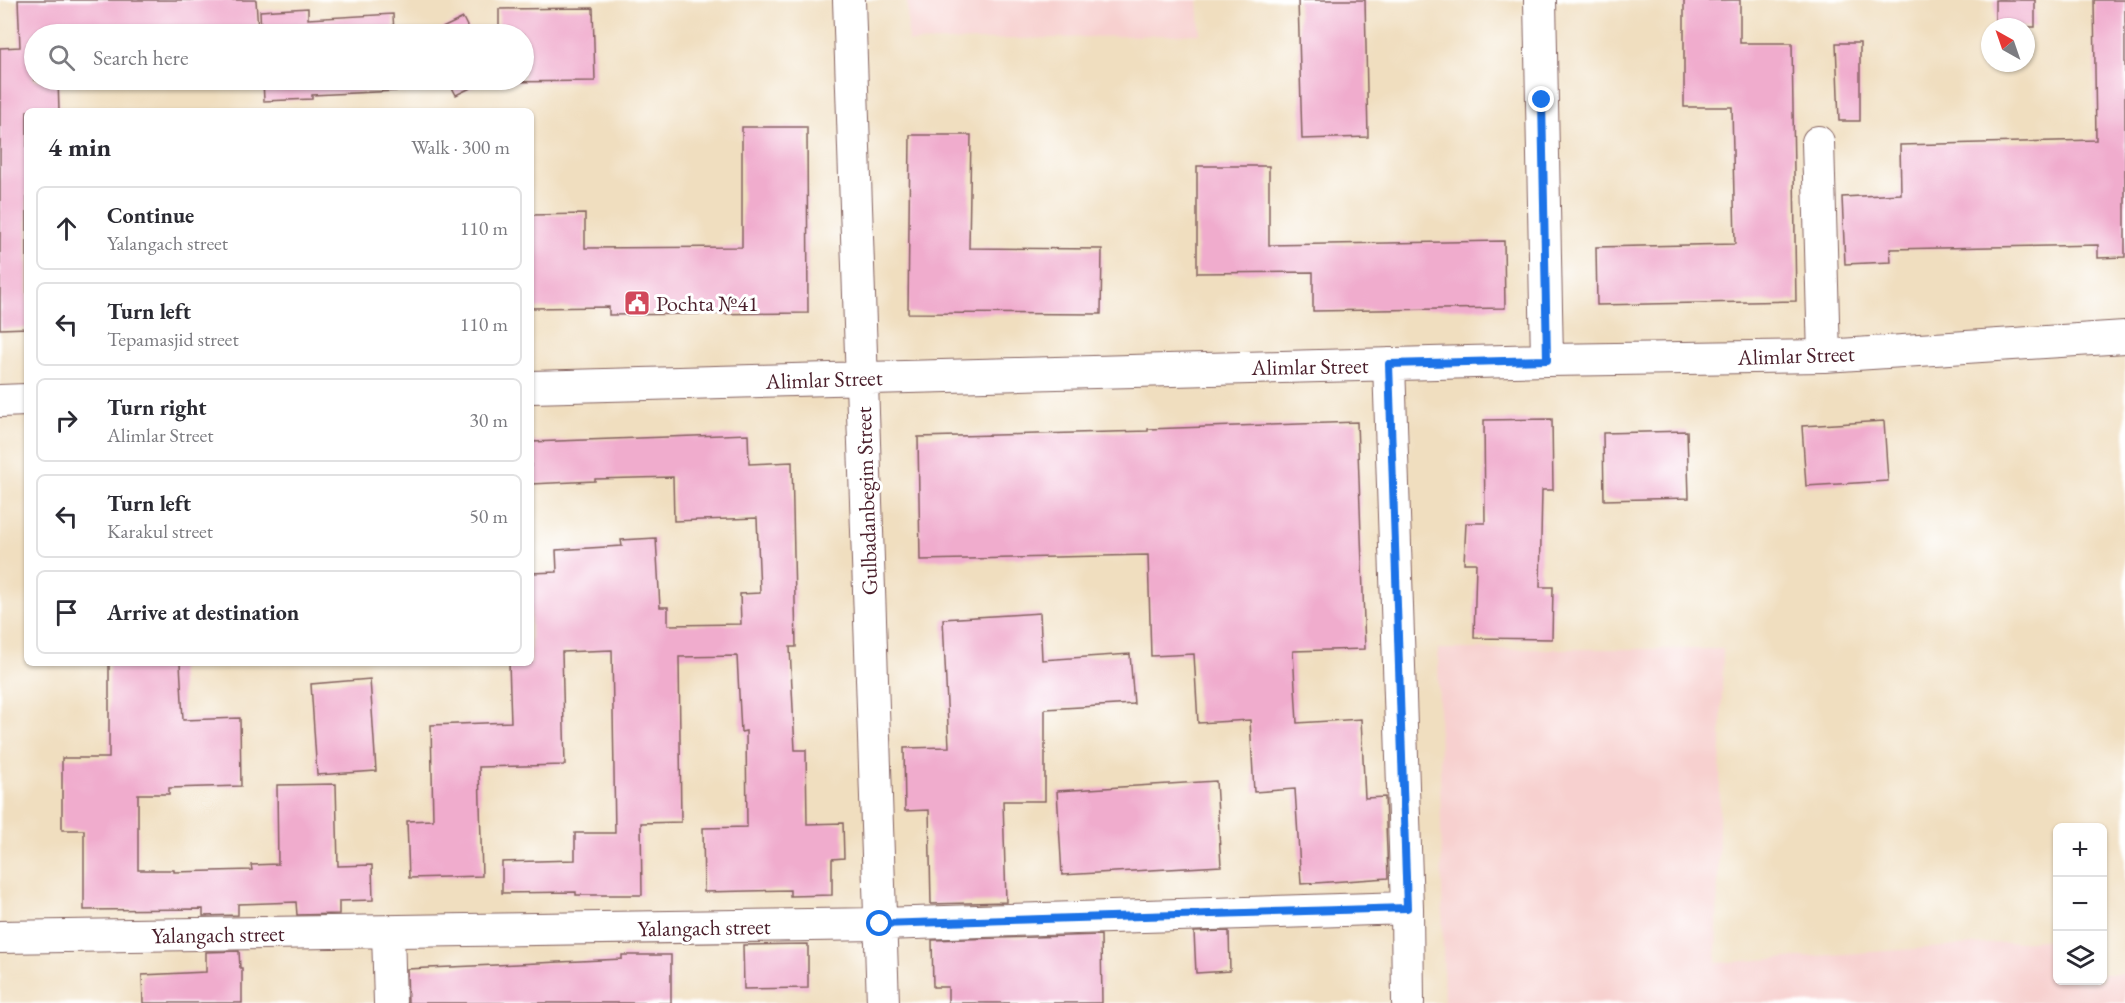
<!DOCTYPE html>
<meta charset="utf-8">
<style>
:root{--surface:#fff;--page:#f7f7f7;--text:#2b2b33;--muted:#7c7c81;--line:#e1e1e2}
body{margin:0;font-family:"EB Garamond",serif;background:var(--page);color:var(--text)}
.controls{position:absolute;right:18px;bottom:18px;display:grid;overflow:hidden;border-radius:9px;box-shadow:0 2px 4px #0004}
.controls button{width:54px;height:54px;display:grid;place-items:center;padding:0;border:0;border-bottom:2px solid var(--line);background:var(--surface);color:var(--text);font:30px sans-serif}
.compass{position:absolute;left:1981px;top:18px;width:54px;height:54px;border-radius:50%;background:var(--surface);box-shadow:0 2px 4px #0004;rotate:320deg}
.stop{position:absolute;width:18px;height:18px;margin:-14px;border:4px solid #1a73e8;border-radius:50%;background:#fff}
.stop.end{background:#1a73e8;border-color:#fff;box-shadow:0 2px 6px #0008}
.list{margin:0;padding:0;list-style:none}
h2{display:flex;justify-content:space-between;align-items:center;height:78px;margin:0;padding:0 24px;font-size:26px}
h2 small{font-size:20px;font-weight:400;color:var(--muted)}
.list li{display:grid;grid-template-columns:39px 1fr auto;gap:18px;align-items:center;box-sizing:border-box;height:84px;margin:0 12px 12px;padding:0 12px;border:2px solid var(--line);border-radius:9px}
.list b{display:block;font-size:22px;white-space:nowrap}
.list p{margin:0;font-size:20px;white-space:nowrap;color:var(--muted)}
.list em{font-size:20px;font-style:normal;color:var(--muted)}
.icon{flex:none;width:33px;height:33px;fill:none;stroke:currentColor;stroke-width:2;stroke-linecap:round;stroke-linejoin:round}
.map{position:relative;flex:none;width:2125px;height:1003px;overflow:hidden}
.search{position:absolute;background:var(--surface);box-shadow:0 2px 4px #0004;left:24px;top:24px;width:510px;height:66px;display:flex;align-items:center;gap:15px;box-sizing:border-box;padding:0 21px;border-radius:33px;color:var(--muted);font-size:22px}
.panel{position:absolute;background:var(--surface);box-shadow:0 2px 4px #0004;left:24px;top:108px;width:510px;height:558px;border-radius:9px}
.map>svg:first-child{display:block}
</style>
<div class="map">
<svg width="2125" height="1003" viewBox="0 0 2125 1003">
<rect width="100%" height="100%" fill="#fff"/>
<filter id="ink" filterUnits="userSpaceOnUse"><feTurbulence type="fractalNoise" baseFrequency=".0167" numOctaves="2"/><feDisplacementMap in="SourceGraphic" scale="12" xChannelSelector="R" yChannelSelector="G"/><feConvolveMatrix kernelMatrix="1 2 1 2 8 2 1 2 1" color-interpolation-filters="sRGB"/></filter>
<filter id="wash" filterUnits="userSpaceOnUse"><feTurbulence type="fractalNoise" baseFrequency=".008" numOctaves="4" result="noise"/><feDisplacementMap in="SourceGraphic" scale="24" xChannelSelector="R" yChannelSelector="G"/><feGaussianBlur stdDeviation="1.35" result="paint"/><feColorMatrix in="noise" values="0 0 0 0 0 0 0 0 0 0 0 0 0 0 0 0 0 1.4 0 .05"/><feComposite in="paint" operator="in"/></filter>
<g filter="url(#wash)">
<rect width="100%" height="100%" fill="#f0debf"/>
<path fill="#f7d0cf" d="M 907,0 L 1198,0 L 1200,34 L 908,42 Z
M 1438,649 L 1723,649 L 1716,963 L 2057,939 L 2058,980 L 2102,980 L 2103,974 L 2125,974 L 2125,1003 L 1444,1003 Z"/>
<g id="blocks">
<path fill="#f0accd" d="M 18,0 L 256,0 L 258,30 L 165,34 L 146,34 L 146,33 L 34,34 L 34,80 L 58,80 L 59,111 L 27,111 L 27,328 L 0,329 L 0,48 L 20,47 Z
M 1298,0 L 1365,0 L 1368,137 L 1302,139 Z
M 1684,0 L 1740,0 L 1740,43 L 1792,43 L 1796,301 L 1597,305 L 1596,247 L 1735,244 L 1732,107 L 1684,107 Z
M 1995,0 L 2035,0 L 2035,27 L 1995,27 Z
M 2094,0 L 2125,0 L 2125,257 L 2098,258 L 2098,245 L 1890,249 L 1891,262 L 1845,264 L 1842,197 L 1901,194 L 1900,145 L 2096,140 Z
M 308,8 L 308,19 L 393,14 L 394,34 L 261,34 L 260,11 Z
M 593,8 L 595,81 L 500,82 L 500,80 L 524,80 L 524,34 L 499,34 L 499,9 Z
M 463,18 L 471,34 L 430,34 Z
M 1836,43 L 1860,43 L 1860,121 L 1839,121 Z
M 263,80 L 396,80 L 396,91 L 312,95 L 312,99 L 264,101 Z
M 448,80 L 487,80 L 456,95 Z
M 742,127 L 807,127 L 808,313 L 609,315 L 609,307 L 531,308 L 531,215 L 585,214 L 585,248 L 742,247 Z
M 910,135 L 971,135 L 969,248 L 1102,249 L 1101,314 L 908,313 Z
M 1197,166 L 1269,166 L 1269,245 L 1504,241 L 1505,308 L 1313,311 L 1313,272 L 1197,273 Z
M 1552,419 L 1553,490 L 1542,490 L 1540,587 L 1553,587 L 1552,639 L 1474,638 L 1476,563 L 1464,563 L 1466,523 L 1485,523 L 1484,420 Z
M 1884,421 L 1888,481 L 1806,486 L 1802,426 Z
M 1357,422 L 1365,649 L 1293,651 L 1297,723 L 1361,719 L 1365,798 L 1385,797 L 1388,878 L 1301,884 L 1295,789 L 1254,792 L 1250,720 L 1198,723 L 1194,654 L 1151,656 L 1148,555 L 920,560 L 918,437 L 1148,431 L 1148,429 Z
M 1687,431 L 1689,498 L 1604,500 L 1603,433 Z
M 748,434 L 749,464 L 792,462 L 796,647 L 790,647 L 795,750 L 806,750 L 807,824 L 843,823 L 844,858 L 832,859 L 832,895 L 790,896 L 790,890 L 704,892 L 703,828 L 747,827 L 746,731 L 741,732 L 737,656 L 679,657 L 681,822 L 641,823 L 642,895 L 576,895 L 576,892 L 502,893 L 502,862 L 575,860 L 575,833 L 615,833 L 612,650 L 562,652 L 565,765 L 479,767 L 482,876 L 409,878 L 407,821 L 433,820 L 431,725 L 511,722 L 509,663 L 531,663 L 531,573 L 557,572 L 556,550 L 622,546 L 621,540 L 656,538 L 660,607 L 668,607 L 668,625 L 741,624 L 740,594 L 760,593 L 757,518 L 674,521 L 673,477 L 595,479 L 595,481 L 531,484 L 531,442 Z
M 1040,613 L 1042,660 L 1130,654 L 1134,704 L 1045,709 L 1045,801 L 1003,801 L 1006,902 L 931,904 L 929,810 L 905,811 L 904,748 L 949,747 L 943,619 Z
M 109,663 L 180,663 L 183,720 L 240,718 L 241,786 L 169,788 L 169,794 L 138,794 L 138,870 L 174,870 L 174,872 L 252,870 L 251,865 L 278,864 L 277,785 L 336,784 L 338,866 L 372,865 L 373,900 L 339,901 L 339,914 L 297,915 L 296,902 L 238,904 L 238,915 L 203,916 L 203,909 L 84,910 L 84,830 L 62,830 L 62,758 L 109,758 Z
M 370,679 L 376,771 L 317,775 L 311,684 Z
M 1216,781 L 1221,866 L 1062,875 L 1057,791 Z
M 1229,931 L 1230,971 L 1196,973 L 1194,932 Z
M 1101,935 L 1102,1003 L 948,1003 L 948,987 L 933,987 L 932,940 Z
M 808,944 L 808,988 L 744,989 L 743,945 Z
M 239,951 L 240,968 L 242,968 L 242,1003 L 143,1003 L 142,975 L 206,972 L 206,952 Z
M 622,955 L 671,955 L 671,1003 L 408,1003 L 407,969 L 622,959 Z"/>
</g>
</g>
<g filter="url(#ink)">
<use href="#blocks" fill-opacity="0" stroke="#84625f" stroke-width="1.5"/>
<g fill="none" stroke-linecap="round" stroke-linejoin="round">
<defs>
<path id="minor" d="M 849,0 L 883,1003
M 1540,0 L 1547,360
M 1818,142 L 1824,356
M 1389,364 L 1407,908 L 1408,1003
M 531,387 L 1547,360 L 1824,356 L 2125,337
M 0,401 L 27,400
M 388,932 L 390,1003
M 0,937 L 881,924 L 1407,908"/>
</defs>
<use href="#minor" stroke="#84625f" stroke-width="34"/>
<use href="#minor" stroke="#fff" stroke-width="32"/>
</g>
</g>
<g fill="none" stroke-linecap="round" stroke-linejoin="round" filter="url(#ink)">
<path stroke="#1a73e8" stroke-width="8" d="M 880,924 L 1407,908 L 1389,364 L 1547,360 L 1542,100"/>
</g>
<defs>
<symbol id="civic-square" viewBox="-11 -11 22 22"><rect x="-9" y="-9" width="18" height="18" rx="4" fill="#d1495b" stroke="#fff"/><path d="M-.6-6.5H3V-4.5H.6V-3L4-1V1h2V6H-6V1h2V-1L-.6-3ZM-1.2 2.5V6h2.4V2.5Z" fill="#fff"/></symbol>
</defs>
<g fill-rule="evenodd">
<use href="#civic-square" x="622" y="288" width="30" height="30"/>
</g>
<g text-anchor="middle" stroke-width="6" stroke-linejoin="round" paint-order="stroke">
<g font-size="22" fill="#4a1f2b" stroke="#fff" text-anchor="start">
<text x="656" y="311">Pochta №41</text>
</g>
<g font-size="22" fill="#4a1f2b" stroke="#fff">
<text transform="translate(1796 355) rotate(-2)" y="8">Аlimlar Street</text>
<text transform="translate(1310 366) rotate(-1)" y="8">Аlimlar Street</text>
<text transform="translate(824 379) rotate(-2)" y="8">Аlimlar Street</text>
<text transform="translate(866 501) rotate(-92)" y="8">Gulbadanbegim Street</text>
<text transform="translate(704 927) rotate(-1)" y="8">Yalangach street</text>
<text transform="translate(218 934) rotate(-1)" y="8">Yalangach street</text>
</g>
</g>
</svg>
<div class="controls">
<button>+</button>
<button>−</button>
<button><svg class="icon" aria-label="layers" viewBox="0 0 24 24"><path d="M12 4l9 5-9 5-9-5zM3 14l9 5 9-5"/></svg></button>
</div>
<svg class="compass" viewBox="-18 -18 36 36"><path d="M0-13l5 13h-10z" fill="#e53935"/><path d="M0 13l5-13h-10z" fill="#7c7c81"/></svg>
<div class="stop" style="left:880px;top:924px"></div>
<div class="stop end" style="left:1542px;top:100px"></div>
<div class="search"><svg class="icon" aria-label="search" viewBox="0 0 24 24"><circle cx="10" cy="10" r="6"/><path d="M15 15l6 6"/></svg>Search here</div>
<section class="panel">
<h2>4 min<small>Walk · 300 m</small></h2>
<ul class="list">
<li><svg class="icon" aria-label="ahead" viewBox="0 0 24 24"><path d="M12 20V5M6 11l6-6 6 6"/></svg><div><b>Continue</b><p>Yalangach street</p></div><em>110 m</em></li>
<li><svg class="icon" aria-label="left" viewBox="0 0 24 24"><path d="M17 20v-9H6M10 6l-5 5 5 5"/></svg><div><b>Turn left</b><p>Tepamasjid street</p></div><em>110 m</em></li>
<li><svg class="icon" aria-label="right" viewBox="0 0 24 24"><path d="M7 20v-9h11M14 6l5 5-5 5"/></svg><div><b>Turn right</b><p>Аlimlar Street</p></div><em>30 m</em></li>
<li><svg class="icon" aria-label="left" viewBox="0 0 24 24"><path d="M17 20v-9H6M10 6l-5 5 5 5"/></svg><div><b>Turn left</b><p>Karakul street</p></div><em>50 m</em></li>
<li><svg class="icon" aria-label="arrive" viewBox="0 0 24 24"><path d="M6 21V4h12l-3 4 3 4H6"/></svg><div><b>Arrive at destination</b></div></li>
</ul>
</section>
</div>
